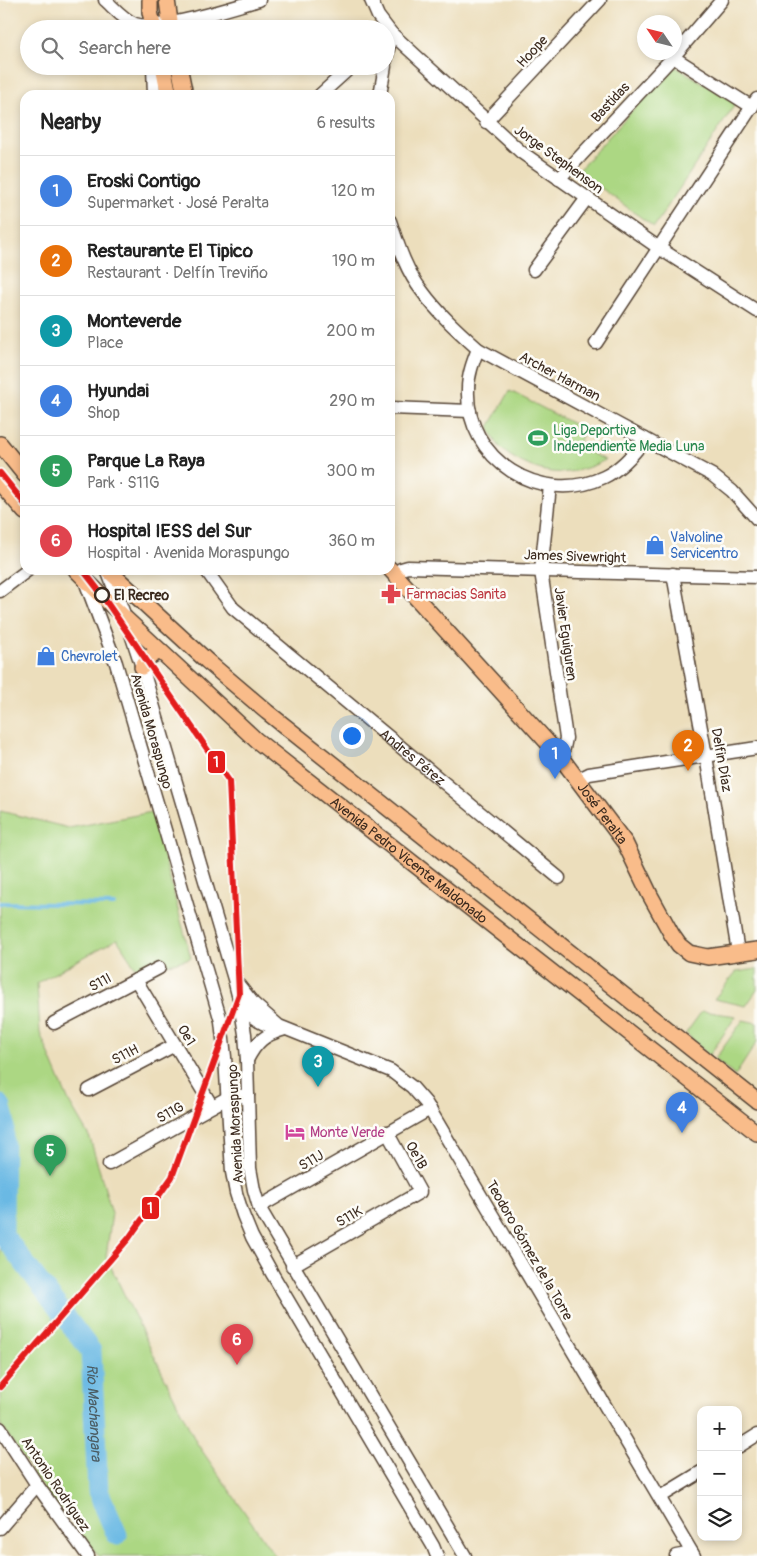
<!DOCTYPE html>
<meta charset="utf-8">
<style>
:root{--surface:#fff;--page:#f2f2f2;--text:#222;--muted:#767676;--line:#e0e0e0;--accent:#d1495b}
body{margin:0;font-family:Pangolin,sans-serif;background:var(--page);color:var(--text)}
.controls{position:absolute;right:15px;bottom:15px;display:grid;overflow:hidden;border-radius:10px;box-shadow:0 2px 8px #0003}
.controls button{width:45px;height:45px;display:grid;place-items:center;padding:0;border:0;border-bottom:1px solid var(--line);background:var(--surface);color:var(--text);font:25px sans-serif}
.compass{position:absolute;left:637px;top:15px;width:45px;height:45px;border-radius:50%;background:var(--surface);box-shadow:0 2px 8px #0003;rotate:305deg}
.you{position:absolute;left:351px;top:735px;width:18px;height:18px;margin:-12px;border:4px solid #fff;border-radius:50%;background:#1a73e8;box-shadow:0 0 0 8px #1a73e833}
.badge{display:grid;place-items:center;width:32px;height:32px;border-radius:50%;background:var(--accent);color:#fff;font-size:16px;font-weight:700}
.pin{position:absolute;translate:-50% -41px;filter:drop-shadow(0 1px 2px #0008)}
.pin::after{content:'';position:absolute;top:26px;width:18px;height:15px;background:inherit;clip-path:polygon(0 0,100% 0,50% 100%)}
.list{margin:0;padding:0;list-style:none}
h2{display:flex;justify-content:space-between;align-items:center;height:65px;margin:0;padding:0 20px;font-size:21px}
h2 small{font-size:16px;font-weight:400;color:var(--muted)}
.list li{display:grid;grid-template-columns:32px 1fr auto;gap:15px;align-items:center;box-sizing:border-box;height:70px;padding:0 20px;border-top:1px solid var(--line)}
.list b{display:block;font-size:19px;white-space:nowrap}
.list p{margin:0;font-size:16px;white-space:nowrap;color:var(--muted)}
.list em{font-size:16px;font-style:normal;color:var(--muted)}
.icon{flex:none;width:28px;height:28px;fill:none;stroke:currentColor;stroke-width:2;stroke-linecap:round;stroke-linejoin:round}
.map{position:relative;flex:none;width:757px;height:1556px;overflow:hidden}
.search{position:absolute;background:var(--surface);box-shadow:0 2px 8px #0003;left:20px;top:20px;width:375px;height:55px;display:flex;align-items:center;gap:12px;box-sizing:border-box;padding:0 18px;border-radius:28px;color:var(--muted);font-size:19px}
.panel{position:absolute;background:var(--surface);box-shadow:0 2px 8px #0003;left:20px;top:90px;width:375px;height:485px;border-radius:15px}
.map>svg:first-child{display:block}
</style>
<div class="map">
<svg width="757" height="1556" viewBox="0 0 757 1556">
<rect width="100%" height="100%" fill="#fdfcf7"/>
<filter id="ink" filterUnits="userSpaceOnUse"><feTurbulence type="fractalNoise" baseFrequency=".02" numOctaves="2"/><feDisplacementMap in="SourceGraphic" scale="10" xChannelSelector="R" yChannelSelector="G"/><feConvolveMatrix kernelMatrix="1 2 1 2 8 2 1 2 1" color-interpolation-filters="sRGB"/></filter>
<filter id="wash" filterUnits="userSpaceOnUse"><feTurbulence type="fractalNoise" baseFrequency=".0096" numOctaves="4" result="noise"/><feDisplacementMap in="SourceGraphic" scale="20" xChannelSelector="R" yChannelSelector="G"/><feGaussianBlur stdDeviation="1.12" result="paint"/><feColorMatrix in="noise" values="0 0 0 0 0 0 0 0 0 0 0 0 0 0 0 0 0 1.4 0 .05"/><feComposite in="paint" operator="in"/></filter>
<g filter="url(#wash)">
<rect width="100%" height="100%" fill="#ecdebc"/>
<path fill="#acd783" stroke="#748050" d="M 673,65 L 736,103 L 654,227 L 578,171 Z
M 510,391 L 585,430 L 577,446 L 605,460 C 577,475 551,477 523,463 C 515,459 506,454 500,447 C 495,442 492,433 489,427 Z
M 0,811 L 69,828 L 152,812 L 191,958 L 162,966 L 137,970 L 117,939 L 37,983 L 40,1033 L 69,1102 L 90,1138 L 112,1213 L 106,1257 L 196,1442 L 275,1556 L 99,1556 L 40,1484 L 0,1423 Z
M 757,969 L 757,990 L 746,1006 L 714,999 L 736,972 Z
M 702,1011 L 736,1016 L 709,1056 L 686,1033 Z
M 743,1020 L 757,1023 L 757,1042 L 735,1076 L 715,1059 Z"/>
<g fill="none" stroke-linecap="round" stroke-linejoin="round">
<path stroke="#6ab9e4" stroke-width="4" d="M 0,903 L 114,905"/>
<path stroke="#6ab9e4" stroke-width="21" id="s1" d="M 0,1105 L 4,1119 L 3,1235 L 91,1351 L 98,1491 L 117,1535"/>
</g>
</g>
<g filter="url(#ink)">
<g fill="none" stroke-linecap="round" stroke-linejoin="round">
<defs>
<g id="minor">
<path d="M 105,0 C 114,8 124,20 135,24 C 158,32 233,7 259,0"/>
<path d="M 371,0 L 378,16 L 391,33 L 521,152 L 659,248 L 757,311"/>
<path d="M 673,57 L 752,107"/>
<path d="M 386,60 L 391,33"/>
<path d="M 153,66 L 154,95"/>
<path d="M 320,95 L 352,66"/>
<path d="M 380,95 L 385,66"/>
<path d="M 486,122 L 600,0"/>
<path d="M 559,179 L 673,57 L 722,0"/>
<path d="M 390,221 C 398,245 406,271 422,291 C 438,313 458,331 478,349 L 712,475 L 732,491 L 757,519"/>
<path d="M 534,270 L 587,198"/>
<path d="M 596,343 L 757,99"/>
<path d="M 478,349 C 473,362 468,375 468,389 C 465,460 541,507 604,477 C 621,469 634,454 645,439"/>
<path d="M 390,408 L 470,411"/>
<path d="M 550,486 L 541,571 L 566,738 L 564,748 L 559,755"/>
<path d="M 107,570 L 126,619 L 142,667 L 234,979 L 240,1003 L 245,1034 L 247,1060 L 250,1168 L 254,1190 L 259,1207 L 465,1556"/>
<path id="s2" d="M 206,570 L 233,608 L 559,878"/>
<path d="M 673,574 L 706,756 L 738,952"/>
<path d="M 395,575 L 401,569 L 408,567 L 757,577"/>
<path d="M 85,581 L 116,663 L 221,1021 L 225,1057 L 232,1172 L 236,1193 L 243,1215 L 252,1237 L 273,1275 L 433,1546 L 437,1556"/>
<path d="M 0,591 L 28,570"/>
<path d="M 577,780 L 589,774 L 757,748"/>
<path d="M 136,980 L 212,1106"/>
<path d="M 237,983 L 253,1003 L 279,1026 L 391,1071 L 412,1087 L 426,1103 L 694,1556"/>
<path d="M 240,1003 C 248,1014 260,1025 274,1026"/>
<path d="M 54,1023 L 159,968"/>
<path d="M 247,1060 C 257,1041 264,1035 285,1029"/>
<path d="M 89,1090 L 175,1045"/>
<path d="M 109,1164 L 227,1098 L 248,1095"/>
<path d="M 259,1207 L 430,1109"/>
<path d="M 292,1266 L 420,1192 L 387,1132"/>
<path d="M 0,1428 L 37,1485 L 88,1556"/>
<path d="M 738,1447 L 757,1435"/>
<path d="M 660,1497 L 701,1472"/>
<path d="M 0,1528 L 37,1485"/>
<path d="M 676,1556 L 692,1553"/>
</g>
<g id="major">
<path d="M 150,0 L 150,12 L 154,29"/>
<path d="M 167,0 L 171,29"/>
<path d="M 163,66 L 169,95"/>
<path d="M 179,66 L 185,95"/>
<path d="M 0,444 L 25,475"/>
<path d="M 0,483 L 25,512"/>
<path id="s3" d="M 390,569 L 559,755 L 625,843 L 650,895 L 672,935 L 679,945 L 689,953 L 708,957 L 757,950"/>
<path id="s4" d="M 76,570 L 111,605 L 256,740 L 757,1133"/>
<path d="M 108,570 L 207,661 L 267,712 L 757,1101"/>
<path d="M 142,667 L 149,657 L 160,651"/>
</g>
</defs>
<use href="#minor" stroke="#564536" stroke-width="15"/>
<use href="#major" stroke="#564536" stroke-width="18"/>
<use href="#minor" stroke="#fff" stroke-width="12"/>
<use href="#major" stroke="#f9bc8a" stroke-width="15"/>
<defs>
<path id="metro-1" d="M 0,473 L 25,504
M 0,1387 L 129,1238 L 172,1177 L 239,994 L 229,781 L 97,588 L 83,570"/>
</defs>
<use href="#metro-1" stroke="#fdfcf7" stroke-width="10"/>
<use href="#metro-1" stroke="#e31d1b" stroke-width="6"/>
</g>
</g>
<defs>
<symbol id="stadium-bare" viewBox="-9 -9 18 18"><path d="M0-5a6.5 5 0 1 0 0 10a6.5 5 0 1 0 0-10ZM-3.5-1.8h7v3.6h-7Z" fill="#2e9e5b" stroke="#fdfcf7" stroke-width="2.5" paint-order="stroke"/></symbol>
<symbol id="shop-bare" viewBox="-9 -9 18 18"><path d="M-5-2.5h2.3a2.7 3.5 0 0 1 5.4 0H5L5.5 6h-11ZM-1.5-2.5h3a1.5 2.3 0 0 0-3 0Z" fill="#3f7fe0" stroke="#fdfcf7" stroke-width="2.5" paint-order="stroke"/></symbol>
<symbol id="pharmacy-bare" viewBox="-9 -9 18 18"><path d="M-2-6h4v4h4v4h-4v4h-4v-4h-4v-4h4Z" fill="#e0444e" stroke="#fdfcf7" stroke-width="2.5" paint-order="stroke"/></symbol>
<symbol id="hotel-bare" viewBox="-9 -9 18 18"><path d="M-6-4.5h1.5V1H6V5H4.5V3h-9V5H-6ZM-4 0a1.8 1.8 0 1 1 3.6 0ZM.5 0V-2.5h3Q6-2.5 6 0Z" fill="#d1479c" stroke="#fdfcf7" stroke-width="2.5" paint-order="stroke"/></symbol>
</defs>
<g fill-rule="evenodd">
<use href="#stadium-bare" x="524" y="424" width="28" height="28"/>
<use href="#shop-bare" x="641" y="531" width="28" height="28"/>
<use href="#pharmacy-bare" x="377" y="580" width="28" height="28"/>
<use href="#shop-bare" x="32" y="642" width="28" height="28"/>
<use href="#hotel-bare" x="281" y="1118" width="28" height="28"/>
</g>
<circle fill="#fdfcf7" stroke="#3b2a1e" stroke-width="2.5" cx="102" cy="595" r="7"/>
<g text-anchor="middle" stroke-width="5" stroke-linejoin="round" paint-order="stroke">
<g font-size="14" fill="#3b2a1e" stroke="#fdfcf7">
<text transform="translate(532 51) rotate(-47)" y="5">Hoope</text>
<text transform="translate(610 102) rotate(-47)" y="5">Bastidas</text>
<text transform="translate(559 159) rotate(36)" y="5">Jorge Stephenson</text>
<text transform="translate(560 376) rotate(28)" y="5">Archer Harman</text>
<text transform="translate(575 556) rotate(2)" y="5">James Sivewright</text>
<text transform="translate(566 634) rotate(82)" y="5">Javier Eguiguren</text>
<text transform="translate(152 731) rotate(74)" y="5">Avenida Moraspungo</text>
<text dy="5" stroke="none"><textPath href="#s2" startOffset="280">Andrés Pérez</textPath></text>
<text transform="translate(722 760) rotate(80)" y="5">Delfin Díaz</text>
<text dy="5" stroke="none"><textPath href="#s3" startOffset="324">José Peralta</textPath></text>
<text dy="5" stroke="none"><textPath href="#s4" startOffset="442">Avenida Pedro Vicente Maldonado</textPath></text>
<text transform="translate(100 982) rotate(-28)" y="5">S11I</text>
<text transform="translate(187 1035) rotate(59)" y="5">Oe1</text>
<text transform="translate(125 1054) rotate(-27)" y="5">S11H</text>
<text transform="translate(170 1112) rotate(-29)" y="5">S11G</text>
<text transform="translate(235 1124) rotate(-93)" y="5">Avenida Moraspungo</text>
<text transform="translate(417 1155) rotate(61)" y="5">Oe1B</text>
<text transform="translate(311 1160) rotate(-30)" y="5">S11J</text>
<text transform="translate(349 1216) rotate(-30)" y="5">S11K</text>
<text transform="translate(530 1250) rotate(60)" y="5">Teodoro Gómez de la Torre</text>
<text transform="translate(56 1484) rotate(56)" y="5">Antonio Rodríguez</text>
</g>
<g font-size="14" fill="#27864d" stroke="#fdfcf7" text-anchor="start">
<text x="553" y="435">Liga Deportiva<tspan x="553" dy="16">Independiente Media Luna</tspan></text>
</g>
<g font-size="14" fill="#366cbe" stroke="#fdfcf7" text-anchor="start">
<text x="670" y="542">Valvoline<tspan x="670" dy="16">Servicentro</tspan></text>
<text x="61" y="661">Chevrolet</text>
</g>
<g font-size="14" fill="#be3a42" stroke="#fdfcf7" text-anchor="start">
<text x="406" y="599">Farmacias Sanita</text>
</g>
<g font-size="14" font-weight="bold" fill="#3b2a1e" stroke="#fdfcf7" text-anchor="start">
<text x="114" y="600">El Recreo</text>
</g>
<g font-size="14" fill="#b23c85" stroke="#fdfcf7" text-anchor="start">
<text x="310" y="1137">Monte Verde</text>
</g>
<g font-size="15" font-style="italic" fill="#4b5c63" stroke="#fdfcf7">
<text dy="5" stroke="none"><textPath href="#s1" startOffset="338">Rio Machangara</textPath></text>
</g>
</g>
<g stroke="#fdfcf7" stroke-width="2">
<rect x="207" y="750" width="19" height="24" rx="5" fill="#e31d1b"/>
<rect x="141" y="1196" width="19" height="24" rx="5" fill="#e31d1b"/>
</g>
<g font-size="14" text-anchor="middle" font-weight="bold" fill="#fff">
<text x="216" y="767">1</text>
<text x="150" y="1213">1</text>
</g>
</svg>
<div class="controls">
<button>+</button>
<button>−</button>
<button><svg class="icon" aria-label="layers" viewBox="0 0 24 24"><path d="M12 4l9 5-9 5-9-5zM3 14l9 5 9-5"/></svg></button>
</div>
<svg class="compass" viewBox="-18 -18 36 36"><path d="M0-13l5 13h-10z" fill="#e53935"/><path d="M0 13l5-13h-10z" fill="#767676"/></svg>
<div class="you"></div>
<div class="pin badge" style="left:555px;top:779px;background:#3f7fe0">1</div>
<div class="pin badge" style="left:688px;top:771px;background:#e8710a">2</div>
<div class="pin badge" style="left:318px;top:1087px;background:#0f9aa8">3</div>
<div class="pin badge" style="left:682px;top:1133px;background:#3f7fe0">4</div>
<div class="pin badge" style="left:50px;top:1176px;background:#2e9e5b">5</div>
<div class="pin badge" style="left:237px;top:1365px;background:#e0444e">6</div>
<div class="search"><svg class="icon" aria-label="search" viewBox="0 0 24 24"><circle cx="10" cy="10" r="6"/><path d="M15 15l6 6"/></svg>Search here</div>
<section class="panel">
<h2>Nearby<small>6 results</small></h2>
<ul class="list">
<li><span class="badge" style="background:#3f7fe0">1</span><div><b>Eroski Contigo</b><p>Supermarket · José Peralta</p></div><em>120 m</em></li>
<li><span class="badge" style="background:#e8710a">2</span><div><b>Restaurante El Tipico</b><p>Restaurant · Delfín Treviño</p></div><em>190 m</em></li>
<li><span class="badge" style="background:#0f9aa8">3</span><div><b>Monteverde</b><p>Place</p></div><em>200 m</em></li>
<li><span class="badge" style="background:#3f7fe0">4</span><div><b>Hyundai</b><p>Shop</p></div><em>290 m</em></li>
<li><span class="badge" style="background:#2e9e5b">5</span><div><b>Parque La Raya</b><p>Park · S11G</p></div><em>300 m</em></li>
<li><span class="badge" style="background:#e0444e">6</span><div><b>Hospital IESS del Sur</b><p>Hospital · Avenida Moraspungo</p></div><em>360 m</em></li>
</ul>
</section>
</div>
